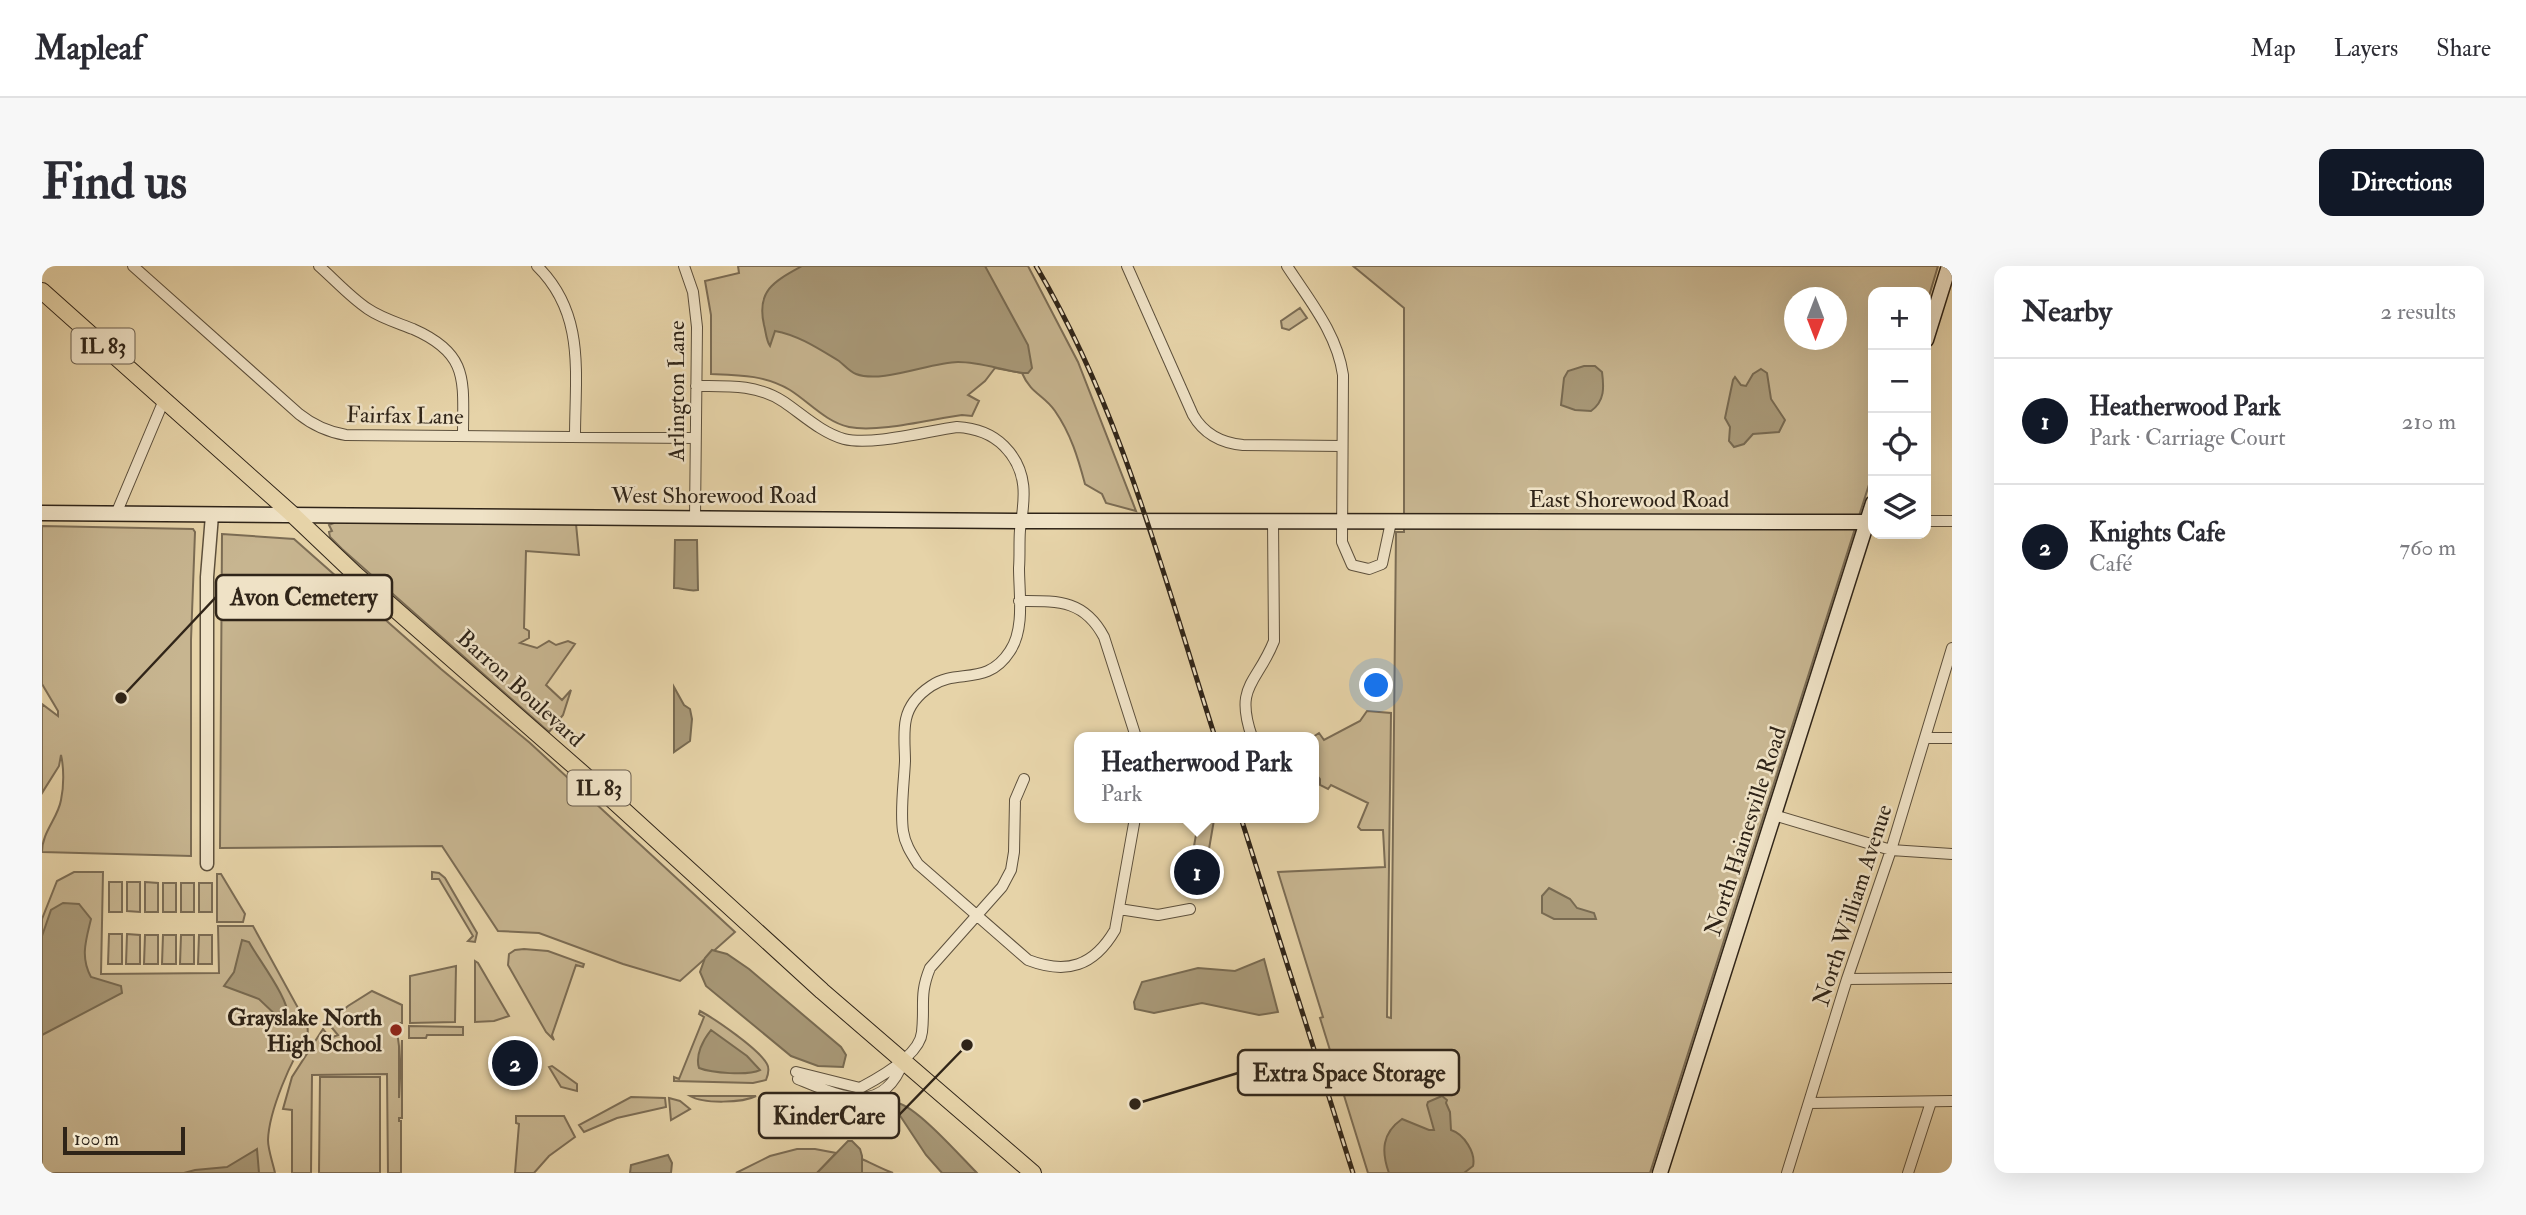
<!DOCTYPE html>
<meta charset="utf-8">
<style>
:root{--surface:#fff;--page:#f7f7f7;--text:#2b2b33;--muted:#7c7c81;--line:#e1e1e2;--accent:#111827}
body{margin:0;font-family:"IM FELL Double Pica",serif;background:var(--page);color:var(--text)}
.controls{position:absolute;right:21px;top:21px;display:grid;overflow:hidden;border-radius:14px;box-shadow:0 7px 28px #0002}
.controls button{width:63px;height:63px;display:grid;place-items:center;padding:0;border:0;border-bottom:2px solid var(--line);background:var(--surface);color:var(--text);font:35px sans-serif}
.compass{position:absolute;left:1742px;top:21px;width:63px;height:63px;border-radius:50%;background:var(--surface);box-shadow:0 7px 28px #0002;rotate:180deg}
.scale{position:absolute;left:21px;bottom:18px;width:122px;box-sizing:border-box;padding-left:7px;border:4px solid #2f2418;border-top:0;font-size:19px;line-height:24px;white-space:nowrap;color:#2f2418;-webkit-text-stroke:5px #efe2c6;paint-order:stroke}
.you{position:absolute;left:1335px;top:420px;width:24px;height:24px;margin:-18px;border:5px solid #fff;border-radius:50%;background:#1a73e8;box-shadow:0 0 0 10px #1a73e833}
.badge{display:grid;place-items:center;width:46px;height:46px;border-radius:50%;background:var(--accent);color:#fff;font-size:23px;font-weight:700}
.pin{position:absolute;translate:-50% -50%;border:4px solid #fff;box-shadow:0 2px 7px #0006}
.popup{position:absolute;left:1032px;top:466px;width:245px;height:91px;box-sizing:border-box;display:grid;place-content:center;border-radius:14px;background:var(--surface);filter:drop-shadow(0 2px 5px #0005);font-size:23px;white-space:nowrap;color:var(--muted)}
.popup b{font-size:26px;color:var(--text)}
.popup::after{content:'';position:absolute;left:50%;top:100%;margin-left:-14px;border:14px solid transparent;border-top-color:var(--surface)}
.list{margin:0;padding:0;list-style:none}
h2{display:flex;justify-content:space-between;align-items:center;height:91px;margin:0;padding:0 28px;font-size:30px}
h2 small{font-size:23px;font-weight:400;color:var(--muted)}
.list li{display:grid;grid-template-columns:46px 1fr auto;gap:21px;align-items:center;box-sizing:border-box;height:126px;padding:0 28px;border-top:2px solid var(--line)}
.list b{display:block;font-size:26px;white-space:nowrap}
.list p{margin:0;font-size:23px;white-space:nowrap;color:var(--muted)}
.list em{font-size:23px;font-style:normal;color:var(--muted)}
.icon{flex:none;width:38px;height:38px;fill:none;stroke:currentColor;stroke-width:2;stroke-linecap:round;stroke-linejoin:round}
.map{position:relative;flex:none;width:1910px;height:907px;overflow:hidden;border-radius:14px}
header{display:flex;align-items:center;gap:42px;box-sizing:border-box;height:98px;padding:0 35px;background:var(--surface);border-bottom:2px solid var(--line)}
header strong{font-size:33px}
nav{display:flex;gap:38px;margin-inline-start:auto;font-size:24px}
.intro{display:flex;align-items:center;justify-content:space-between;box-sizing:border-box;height:168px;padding:0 42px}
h1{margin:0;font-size:49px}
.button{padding:18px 32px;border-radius:14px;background:var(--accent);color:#fff;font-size:24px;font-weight:700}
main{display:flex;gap:42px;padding:0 42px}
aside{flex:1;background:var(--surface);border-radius:14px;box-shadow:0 7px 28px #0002}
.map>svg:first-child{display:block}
</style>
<header>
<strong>Mapleaf</strong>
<nav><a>Map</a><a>Layers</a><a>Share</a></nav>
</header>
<div class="intro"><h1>Find us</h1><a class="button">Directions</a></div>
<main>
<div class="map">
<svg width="1910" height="907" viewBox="0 0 1910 907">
<rect width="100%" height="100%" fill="#e6d3a8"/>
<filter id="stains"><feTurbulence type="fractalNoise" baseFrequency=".00286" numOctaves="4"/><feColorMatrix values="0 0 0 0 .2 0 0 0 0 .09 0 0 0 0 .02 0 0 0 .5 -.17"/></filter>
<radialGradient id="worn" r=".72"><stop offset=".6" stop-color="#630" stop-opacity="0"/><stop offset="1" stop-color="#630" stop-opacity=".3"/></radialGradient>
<path fill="#c7b590" stroke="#7b6c54" stroke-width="2" fill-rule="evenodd" d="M 696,0 L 986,0 L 1036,96 L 1094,245 L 1064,237 L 1060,228 L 1043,218 C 1036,192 1029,168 1013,145 C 1002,129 989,128 980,107 L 953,102 L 943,115 L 926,129 L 937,135 L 930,150 L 920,149 C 890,153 836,167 807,161 C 784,156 767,136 748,124 C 723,109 697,109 669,108 L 669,49 L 663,15 L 697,7 Z
M 1311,0 L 1896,0 L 1884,40 L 1884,26 L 1831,26 L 1831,206 L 1608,907 L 1326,907 L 1278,752 L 1281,751 L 1236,606 L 1343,601 L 1341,564 L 1319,564 L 1316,561 L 1326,537 L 1289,519 L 1286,523 L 1278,519 L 1278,513 L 1272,506 L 1271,471 L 1277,467 L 1282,474 L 1318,455 L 1325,445 L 1349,447 L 1345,751 L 1349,752 L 1354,266 L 1362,266 L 1362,42 ZM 1752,32 L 1794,32 L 1794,74 L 1752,74 Z
M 1258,42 L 1265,52 L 1247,64 L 1240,62 L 1239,55 Z
M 294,256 L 534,258 L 537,289 L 484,285 L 482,362 L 487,365 L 487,372 L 478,377 L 495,382 L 507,375 L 514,379 L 526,375 L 533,378 L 504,419 L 520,434 L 529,424 L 521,449 L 507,466 L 300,283 L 288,271 L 287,266 L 290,265 L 287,259 Z
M 0,260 L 151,263 L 153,266 L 149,374 L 149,590 L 0,586 C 0,566 16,552 19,534 C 22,520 22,502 19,489 L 17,500 L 0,527 L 0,438 L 16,450 L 16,445 L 0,418 Z
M 180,268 L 252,273 L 399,403 L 488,477 L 693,666 L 638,715 L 581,698 L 497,667 L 456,665 L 400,580 L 178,582 Z
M 1157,552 L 1172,554 L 1167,583 L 1152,580 Z
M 1149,585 L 1174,589 L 1175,596 L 1154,618 L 1144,616 Z
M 32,606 L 61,606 L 59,708 L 177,707 L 176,660 L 211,660 L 256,742 L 265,751 L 266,770 C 249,793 227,845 226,874 C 226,884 231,897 233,907 L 0,907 L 0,653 L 15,615 Z
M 390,606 L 397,607 L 403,612 L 435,667 L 433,676 L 426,675 L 431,670 L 397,613 L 390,613 Z
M 175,608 L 179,608 L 203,648 L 201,656 L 175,656 Z
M 67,616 L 80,616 L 80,646 L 67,646 Z
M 85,616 L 98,616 L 98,646 L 85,645 Z
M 103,616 L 116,617 L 116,646 L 103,646 Z
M 121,617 L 134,617 L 134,646 L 121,646 Z
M 139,617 L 152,617 L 152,646 L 139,646 Z
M 157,617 L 170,617 L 170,646 L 157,646 Z
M 67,668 L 80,668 L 80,698 L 66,698 Z
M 85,668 L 98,669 L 98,698 L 84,698 Z
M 103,669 L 116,669 L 116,698 L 102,698 Z
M 121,669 L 134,669 L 134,698 L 120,698 Z
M 139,669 L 152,669 L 152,698 L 138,698 Z
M 157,669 L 170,669 L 170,698 L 156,698 Z
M 482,683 L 506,685 L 542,698 L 541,701 L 534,699 L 510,769 L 512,774 L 504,766 L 466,699 L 467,688 L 473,684 Z
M 433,695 L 436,697 L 467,750 L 452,755 L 433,756 Z
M 414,700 L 413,756 L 368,757 L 368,710 Z
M 330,725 L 360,739 L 360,757 L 354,757 L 357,780 L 357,832 L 360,774 L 360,852 L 357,852 L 357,855 L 359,855 L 359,907 L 346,907 L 345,808 L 270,809 L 269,907 L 250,907 L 250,844 L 241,843 L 250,811 L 281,763 L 288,772 L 296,769 L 286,757 L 306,740 Z
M 658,745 C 673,753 717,783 725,798 C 728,803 726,809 724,814 L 711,817 L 632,815 L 632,811 L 637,813 L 662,751 L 657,748 Z
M 367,760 L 421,761 L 421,769 L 385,769 L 384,772 L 367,772 Z
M 510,800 L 535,818 L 535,825 L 519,821 L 507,801 Z
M 278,811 L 338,811 L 338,907 L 277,907 Z
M 648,830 L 714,830 C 701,837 661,838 648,830 Z
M 589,831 L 623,832 L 624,841 L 575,852 L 542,866 L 537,859 Z
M 627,832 L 638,835 L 648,843 L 629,854 Z
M 474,850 L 522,850 L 533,871 L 507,890 L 492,907 L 473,907 L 477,858 L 474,857 Z
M 755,883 L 773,883 L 794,887 L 775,907 L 694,907 L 728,890 Z
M 820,893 C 831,898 840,903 851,907 L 820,907 Z"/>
<path fill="#a89877" stroke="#786a51" stroke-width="2" d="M 760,0 L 943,0 L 986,79 L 990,102 L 986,107 L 981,107 C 959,104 938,96 916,96 C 889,96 840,118 814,108 C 808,106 802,99 797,95 C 777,83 756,69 733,65 L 728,80 C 724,74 724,66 722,59 C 714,24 733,15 760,0 Z
M 1542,100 L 1553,100 L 1560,106 C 1562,121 1563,135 1549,145 L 1533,144 L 1519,139 L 1522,112 L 1526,105 Z
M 1719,103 L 1725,107 L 1729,133 L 1743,154 L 1737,166 L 1711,168 L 1702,178 L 1692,181 L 1687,175 L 1688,161 L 1683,152 L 1691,114 L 1693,111 L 1699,119 L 1704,120 L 1711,108 Z
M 633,274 L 655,274 L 656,324 C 647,326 641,322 632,322 Z
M 632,421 L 642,439 L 648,443 L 650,453 L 648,475 L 632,486 Z
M 1507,622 L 1528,633 L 1535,642 L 1552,647 L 1554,653 L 1512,653 L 1500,647 L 1500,630 Z
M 21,637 L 37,638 L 49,653 C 44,674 38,691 49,711 L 79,720 L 80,727 L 0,769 L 0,670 L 9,644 Z
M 200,674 L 207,676 C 216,693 250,736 246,754 L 239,754 L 217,733 L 182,720 L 192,706 Z
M 670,684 L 685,688 L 707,703 L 799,781 L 804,789 L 801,801 L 776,800 L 749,790 L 664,720 L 658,706 L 663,692 Z
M 1222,693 L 1236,746 L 1217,749 L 1160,737 L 1112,747 L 1093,743 L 1092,736 L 1100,716 L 1156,702 L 1193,705 Z
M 669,764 L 705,790 L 718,804 C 706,810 670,807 657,802 C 653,789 661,774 669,764 Z
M 1400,830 L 1405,834 L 1404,837 L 1408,846 L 1409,864 C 1422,868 1434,887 1431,900 L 1422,907 L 1347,907 C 1339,885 1340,867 1360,853 L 1387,864 L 1392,864 L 1385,839 L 1386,836 Z
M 856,837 C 876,842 919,891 935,907 L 900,907 L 884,889 L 851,839 Z
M 806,875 L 810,875 L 818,883 L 820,890 L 820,907 L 775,907 Z
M 215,883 L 217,907 L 142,907 L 153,904 L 185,901 Z
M 626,889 L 630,897 L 629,907 L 588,907 L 589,899 Z"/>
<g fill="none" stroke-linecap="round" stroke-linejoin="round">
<defs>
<path id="minor" d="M 91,0 L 257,148 C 272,160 286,166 304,169 L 653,172
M 277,0 C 293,14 308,31 326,43 C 339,52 356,57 371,63 C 428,88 421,115 421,170
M 495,0 C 544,48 533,108 533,171
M 642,0 L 651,26 L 655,61 L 653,252
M 1085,0 L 1151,149 C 1162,168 1179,177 1201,179 L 1300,180
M 1245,0 C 1267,34 1295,67 1301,109 L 1300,276 L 1310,299 L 1327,303 L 1340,298 L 1349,256
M 654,120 C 685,120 715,118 742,136 C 761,149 780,167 802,173 C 830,180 885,165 915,161 C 933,162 949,167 962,180 C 987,205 983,233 978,264 C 977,276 978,289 977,302 C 977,327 983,363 968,385 C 945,421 915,402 889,420 C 877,428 867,439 864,453 C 861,466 863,482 863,495 C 862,518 858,543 861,565 C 863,578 869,587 876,598 L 986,694 C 1025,709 1052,700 1073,664 L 1093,552
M 74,248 L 122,134
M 1884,255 L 1910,255
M 977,335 C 1015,335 1042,333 1062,371 L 1094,471
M 1210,471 C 1192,419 1215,418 1232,375 L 1231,255
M 1884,472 L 1910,472
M 1732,549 L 1849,584 L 1910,588
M 1077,643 L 1116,649 L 1148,643
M 1805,713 L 1910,712
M 754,806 L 818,822 C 837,812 878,789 880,766 C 883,739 877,729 888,702 L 960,621 L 969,604 L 972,586 L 973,534 L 982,513
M 756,813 C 800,831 841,851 862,794
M 1767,837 L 1910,835
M 1745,907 L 1805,713 L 1849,584 L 1910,382
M 1866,907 L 1889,836"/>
<path id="tertiary" d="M 165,598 L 165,311 L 170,249"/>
<path id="secondary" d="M 1884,74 L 1907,0
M 0,247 L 980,255 L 1825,256
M 1618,907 L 1831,237"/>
<path id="primary" d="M 0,25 L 251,249 L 313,308 L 564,528 L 780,725 L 991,907"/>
</defs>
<use href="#minor" stroke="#5d503c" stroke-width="12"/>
<use href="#tertiary" stroke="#5d503c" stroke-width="15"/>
<use href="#secondary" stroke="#2f2418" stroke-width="17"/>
<use href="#primary" stroke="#2f2418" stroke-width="18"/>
<use href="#minor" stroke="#efe2c6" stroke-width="10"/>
<use href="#tertiary" stroke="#efe2c6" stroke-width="12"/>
<use href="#secondary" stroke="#efe2c6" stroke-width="14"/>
<use href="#primary" stroke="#e6d3a8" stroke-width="16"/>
<defs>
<path id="rail" d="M 994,0 C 1080,145 1122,312 1173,471
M 1199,552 L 1311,907"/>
</defs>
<use href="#rail" stroke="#2f2418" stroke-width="5"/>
<use href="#rail" stroke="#efe2c6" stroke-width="2.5" stroke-dasharray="8" stroke-linecap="butt"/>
</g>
<circle fill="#8f2418" stroke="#efe2c6" stroke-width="2.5" cx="354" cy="764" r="7"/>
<g text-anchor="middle" stroke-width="5" stroke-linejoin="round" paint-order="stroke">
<g fill="#efe2c6" stroke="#695d4c" stroke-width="2">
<rect x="29.5" y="62.5" width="63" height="35" rx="5"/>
<rect x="525.5" y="504.5" width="63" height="35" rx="5"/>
</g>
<g font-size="21" font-weight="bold" fill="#2f2418">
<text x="61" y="87">IL 83</text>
<text x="557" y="529">IL 83</text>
</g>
<g font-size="23" fill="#2f2418" stroke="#efe2c6">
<text transform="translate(634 125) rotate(-90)" y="8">Arlington Lane</text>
<text transform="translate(363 149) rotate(1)" y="8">Fairfax Lane</text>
<text x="672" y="237">West Shorewood Road</text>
<text x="1587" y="241">East Shorewood Road</text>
<text transform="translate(479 422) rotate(42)" y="8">Barron Boulevard</text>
<text transform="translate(1703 565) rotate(-72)" y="8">North Hainesville Road</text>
<text transform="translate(1810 639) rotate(-72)" y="8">North William Avenue</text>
</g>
<g font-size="23" font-weight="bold" fill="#2f2418" stroke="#efe2c6" text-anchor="end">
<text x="340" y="759">Grayslake North<tspan x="340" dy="26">High School</tspan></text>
</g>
</g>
<path fill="none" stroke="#2f2418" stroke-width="2.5" d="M79 432L174 331M1093 838L1196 807M925 779L857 849"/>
<g fill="#2f2418" stroke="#efe2c6" stroke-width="2.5">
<circle cx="79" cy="432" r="7"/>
<circle cx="1093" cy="838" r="7"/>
<circle cx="925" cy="779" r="7"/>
</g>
<g fill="#efe2c6" stroke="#2f2418" stroke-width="2.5">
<rect x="174" y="309" width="176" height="45" rx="7"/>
<rect x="1196" y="784" width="221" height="45" rx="7"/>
<rect x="717" y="827" width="140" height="45" rx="7"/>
</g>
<g font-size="24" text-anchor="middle" font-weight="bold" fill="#2f2418">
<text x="262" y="339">Avon Cemetery</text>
<text x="1307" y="815">Extra Space Storage</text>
<text x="787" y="858">KinderCare</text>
</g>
<rect width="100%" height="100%" filter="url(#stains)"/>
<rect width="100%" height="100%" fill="url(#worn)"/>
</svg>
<div class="controls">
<button>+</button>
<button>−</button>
<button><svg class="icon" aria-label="locate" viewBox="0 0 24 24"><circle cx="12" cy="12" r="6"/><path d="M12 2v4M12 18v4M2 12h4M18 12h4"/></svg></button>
<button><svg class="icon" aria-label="layers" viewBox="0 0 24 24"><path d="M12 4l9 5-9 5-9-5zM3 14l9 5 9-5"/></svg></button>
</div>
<svg class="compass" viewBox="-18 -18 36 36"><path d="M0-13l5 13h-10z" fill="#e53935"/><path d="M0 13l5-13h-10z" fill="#7c7c81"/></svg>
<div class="scale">100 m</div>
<div class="you"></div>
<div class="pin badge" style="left:1155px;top:606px">1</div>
<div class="popup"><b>Heatherwood Park</b>Park</div>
<div class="pin badge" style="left:473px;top:797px">2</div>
</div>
<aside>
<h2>Nearby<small>2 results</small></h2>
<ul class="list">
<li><span class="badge">1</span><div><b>Heatherwood Park</b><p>Park · Carriage Court</p></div><em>210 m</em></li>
<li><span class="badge">2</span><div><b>Knights Cafe</b><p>Café</p></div><em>760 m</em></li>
</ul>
</aside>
</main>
